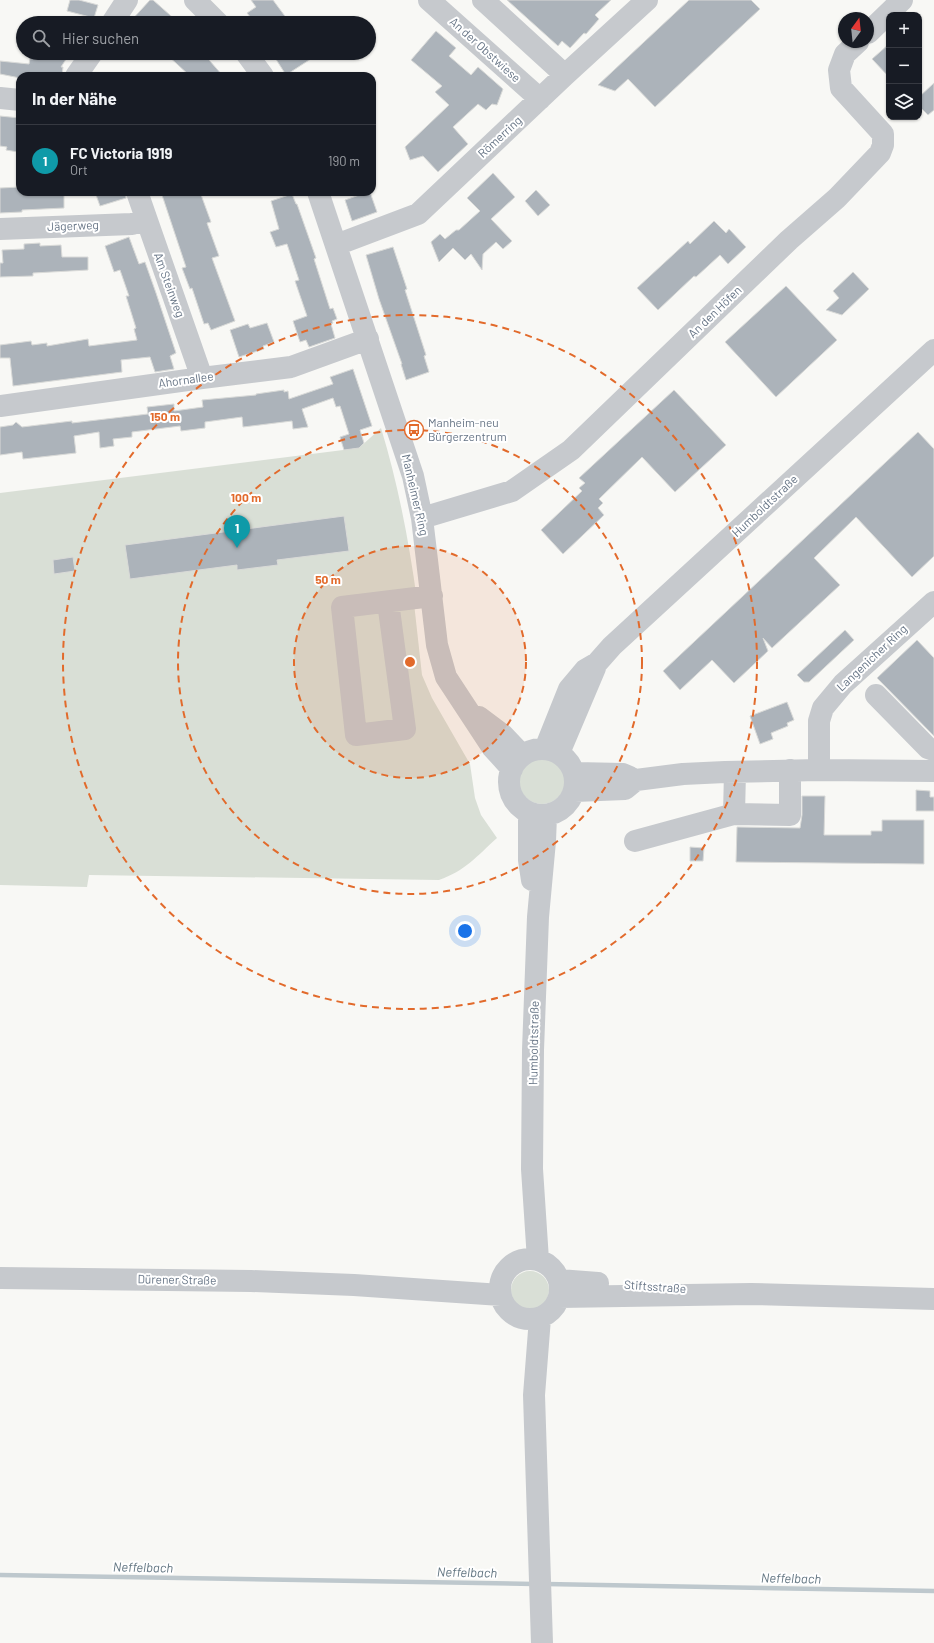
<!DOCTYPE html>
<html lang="de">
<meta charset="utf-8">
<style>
:root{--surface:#171b24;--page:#242831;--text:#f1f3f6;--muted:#9ea1a6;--line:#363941;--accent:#8c9099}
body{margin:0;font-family:Barlow,sans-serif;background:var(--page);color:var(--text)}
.controls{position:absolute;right:12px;top:12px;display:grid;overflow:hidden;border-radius:8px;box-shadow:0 1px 3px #0004}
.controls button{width:36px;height:36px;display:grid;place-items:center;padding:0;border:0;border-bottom:1px solid var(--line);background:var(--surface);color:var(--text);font:20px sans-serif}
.compass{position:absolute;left:838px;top:12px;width:36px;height:36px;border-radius:50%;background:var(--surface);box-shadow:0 1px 3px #0004;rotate:15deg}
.you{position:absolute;left:465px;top:931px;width:14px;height:14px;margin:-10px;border:3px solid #fff;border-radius:50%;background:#1a73e8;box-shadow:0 0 0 6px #1a73e833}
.badge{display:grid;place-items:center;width:26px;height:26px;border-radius:50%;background:var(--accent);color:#fff;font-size:13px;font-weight:700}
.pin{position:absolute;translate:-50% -33px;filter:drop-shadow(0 1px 2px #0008)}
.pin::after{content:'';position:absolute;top:21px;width:14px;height:12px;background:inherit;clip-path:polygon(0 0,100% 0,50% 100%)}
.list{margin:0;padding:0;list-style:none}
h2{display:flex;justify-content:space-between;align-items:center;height:52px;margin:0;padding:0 16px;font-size:17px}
h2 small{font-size:13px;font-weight:400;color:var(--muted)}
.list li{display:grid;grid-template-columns:26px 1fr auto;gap:12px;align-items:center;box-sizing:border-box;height:72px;padding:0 16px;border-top:1px solid var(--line)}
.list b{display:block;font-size:15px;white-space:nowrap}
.list p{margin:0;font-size:13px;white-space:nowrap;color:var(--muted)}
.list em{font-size:13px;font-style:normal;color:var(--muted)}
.icon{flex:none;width:22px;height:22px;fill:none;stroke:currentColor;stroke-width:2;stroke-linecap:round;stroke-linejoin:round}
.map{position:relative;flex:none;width:934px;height:1643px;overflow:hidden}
.search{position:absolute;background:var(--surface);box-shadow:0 1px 3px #0004;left:16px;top:16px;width:360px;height:44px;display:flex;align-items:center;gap:10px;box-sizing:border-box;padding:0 14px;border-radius:22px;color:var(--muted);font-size:15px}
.panel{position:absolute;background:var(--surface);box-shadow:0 1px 3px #0004;left:16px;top:72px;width:360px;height:124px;border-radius:12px}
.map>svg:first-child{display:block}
</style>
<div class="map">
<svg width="934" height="1643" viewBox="0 0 934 1643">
<rect width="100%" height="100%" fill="#f8f8f5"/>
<path fill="#d9dfd6" d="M 381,428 C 398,484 409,541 417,600 L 414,603 L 422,675 L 432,698 L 470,764 L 475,798 L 481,815 L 497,838 C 477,856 465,871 439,880 L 89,875 L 87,887 L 0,885 L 0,493 L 359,448 Z
M519 781a23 23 0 1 1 46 0a23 23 0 1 1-46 0Z
M511 1290a19 19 0 1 1 38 0a19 19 0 1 1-38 0Z"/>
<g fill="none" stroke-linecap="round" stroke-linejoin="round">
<path stroke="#bec8cd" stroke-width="4.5" d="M 0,1575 L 534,1584
M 546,1584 L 934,1591"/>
</g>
<path fill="#acb3ba" stroke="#d9dad8" d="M 70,0 L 79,0 L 98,5 L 94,18 L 67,11 Z
M 150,0 L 153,0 L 179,23 L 129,23 Z
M 251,0 L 273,0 L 290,23 L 255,23 L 247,13 L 256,7 Z
M 507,0 L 611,0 L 595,15 L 599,19 L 586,34 L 584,33 L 570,48 L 562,41 L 558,46 Z
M 689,0 L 751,0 L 760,9 L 655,107 L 628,79 L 615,91 L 598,85 Z
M 436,31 L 456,48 L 449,56 L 471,75 L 478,67 L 503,89 L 497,105 L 492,104 L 486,110 L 478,104 L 453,127 L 468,144 L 438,172 L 423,156 L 410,160 L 405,147 L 449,105 L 435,92 L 442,86 L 411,60 Z
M 889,44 L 889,77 L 872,59 Z
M 31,53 L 70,53 L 61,67 L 63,67 L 62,76 L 20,76 L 20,78 L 0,74 L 0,61 L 29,64 Z
M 165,53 L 203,53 L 223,76 L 190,76 Z
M 272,53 L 320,53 L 286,75 Z
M 934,83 L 934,110 L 928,115 L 919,106 L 919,97 Z
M 0,116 L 20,118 L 20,146 L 18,152 L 6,150 L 7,147 L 0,146 Z
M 493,173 L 515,197 L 491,219 L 512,241 L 503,249 L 496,242 L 483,254 L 482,270 L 471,254 L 465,260 L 453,248 L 439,262 L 431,242 L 440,234 L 445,239 L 456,230 L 459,230 L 480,211 L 467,198 Z
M 20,187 L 20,192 L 64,192 L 64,208 L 22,210 L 22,212 L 0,213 L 0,188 Z
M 536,190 L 550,205 L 538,216 L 525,201 Z
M 95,192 L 125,192 L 126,198 L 100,206 Z
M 161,192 L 200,192 L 211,222 L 207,223 L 219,256 L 212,258 L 235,321 L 211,330 L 208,323 L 204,324 L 192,288 L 190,289 L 182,268 L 186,267 Z
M 368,192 L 370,192 L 377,212 L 352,221 L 345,200 Z
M 292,194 L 296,204 L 297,204 L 316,258 L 314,259 L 330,309 L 333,308 L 337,319 L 332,321 L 333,323 L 331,324 L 335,338 L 309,347 L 306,340 L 300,342 L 293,321 L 307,316 L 295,281 L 299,280 L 287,244 L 276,247 L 270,232 L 279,229 L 271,201 Z
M 714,221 L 726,233 L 729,229 L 746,247 L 728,264 L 720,255 L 696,277 L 694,276 L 658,310 L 637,288 L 688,241 L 690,244 Z
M 129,237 L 139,264 L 145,262 L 156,293 L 176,353 L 170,356 L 174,369 L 155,372 L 150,357 L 121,360 L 122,372 L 13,386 L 10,358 L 0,358 L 0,345 L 31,341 L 32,345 L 47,343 L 47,346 L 88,339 L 89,346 L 137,340 L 134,329 L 136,328 L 126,296 L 129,296 L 120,270 L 114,272 L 105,246 Z
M 40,243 L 40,246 L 61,245 L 62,257 L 88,257 L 88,270 L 33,273 L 33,276 L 0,277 L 0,263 L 3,263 L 2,250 L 24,249 L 24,244 Z
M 393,247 L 407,289 L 405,290 L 426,355 L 424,356 L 429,372 L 406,380 L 401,364 L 402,364 L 379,299 L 366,255 Z
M 853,272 L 869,289 L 842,315 L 826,310 L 839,298 L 833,291 Z
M 786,286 L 837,340 L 776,397 L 725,342 Z
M 267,323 L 274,342 L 263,346 L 264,349 L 239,357 L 230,330 L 248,324 L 250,328 Z
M 353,369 L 372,426 L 360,430 L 364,443 L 359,448 L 344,450 L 340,437 L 349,434 L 340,406 L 336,407 L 333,398 L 302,409 L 308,427 L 293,429 L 292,421 L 243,427 L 242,417 L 205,422 L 205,428 L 181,431 L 180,426 L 132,432 L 132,437 L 113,439 L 114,446 L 100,448 L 99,432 L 74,436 L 76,453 L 23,459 L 22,452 L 0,455 L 0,427 L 13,425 L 16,422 L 22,427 L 72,421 L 72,423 L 148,414 L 147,407 L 174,404 L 174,411 L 203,407 L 202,400 L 256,395 L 256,394 L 284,390 L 284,392 L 288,391 L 289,399 L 333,384 L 330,377 Z
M 674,390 L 726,445 L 675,492 L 642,457 L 599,499 L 603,503 L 598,508 L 604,515 L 563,554 L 541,530 L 582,491 L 579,488 L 585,483 L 579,478 Z
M 918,432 L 934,449 L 934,556 L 912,577 L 856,517 L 814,558 L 840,585 L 772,648 L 763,638 L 768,651 L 734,683 L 712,660 L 680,690 L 663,671 Z
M 344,516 L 349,551 L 277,560 L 278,565 L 237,570 L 237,565 L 130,579 L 125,545 Z
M 73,557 L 75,571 L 54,574 L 53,560 Z
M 845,630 L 854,640 L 809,682 L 804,682 L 797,675 Z
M 917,640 L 934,658 L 934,736 L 877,678 Z
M 787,702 L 794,720 L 787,723 L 788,726 L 771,733 L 773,739 L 760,744 L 750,716 Z
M 916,790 L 930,791 L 930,797 L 934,797 L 934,811 L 916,811 Z
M 802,796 L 825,796 L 824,835 L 871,835 L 871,831 L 882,831 L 882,820 L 924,820 L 924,864 L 736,862 L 737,827 L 800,828 L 802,815 Z
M 690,847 L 704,848 L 703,861 L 690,861 Z"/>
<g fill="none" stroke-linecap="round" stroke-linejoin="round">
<path stroke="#c6c9cd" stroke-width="22" d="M 195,0 L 218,23
M 429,0 L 540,99
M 483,0 L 565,75
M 112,23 L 127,0
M 868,33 L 902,0
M 246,53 L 263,76
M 76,76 L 92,53
M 0,98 L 20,100
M 137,192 L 202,378
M 318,192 L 413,476 L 422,518 L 437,645 L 446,677 L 492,747 L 512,769
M 0,229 L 132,224 L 145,220
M 336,245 L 418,214 L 565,75 L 647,0
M 0,406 L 202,378 L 291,367 L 368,339
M 422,518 L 512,491 L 571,450 L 789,240 L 837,198 L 880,153 L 883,145 L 883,134 L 841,88 L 839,70 L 845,54 L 858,42
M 388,602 L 405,729 L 356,735 L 342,607 L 432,596
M 876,695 L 928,748 L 934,750
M 479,717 L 503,735 L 522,755
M509 782a33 33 0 1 1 66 0a33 33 0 1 1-66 0Z
M 545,749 L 569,689 L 585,670 L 597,663 L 612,646 L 934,350
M 559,753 L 595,668
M 819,770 L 819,721 L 823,708 L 843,684 L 934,602
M 735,772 L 734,814 L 790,815 L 790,770
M 575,773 L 623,774 L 630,777
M 575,791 L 625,789 L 636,780 L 683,774 L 725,772 L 819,770 L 934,771
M 529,813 L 529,860 L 532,880
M 635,841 L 734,814
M500 1289a30 30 0 1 1 60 0a30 30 0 1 1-60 0Z
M 538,1260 L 532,1169 L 533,1050 L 538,917 L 545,841 L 546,816
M 0,1278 L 251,1281 L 354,1285 L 501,1295
M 559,1280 L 598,1283
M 559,1297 L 751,1294 L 934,1299
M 540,1318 L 534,1395 L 542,1643"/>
</g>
<circle cx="410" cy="662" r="116" fill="#e26a2b" fill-opacity=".12"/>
<g fill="none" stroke="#e26a2b" stroke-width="2" stroke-dasharray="7 5">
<circle cx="410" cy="662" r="116"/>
<circle cx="410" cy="662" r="232"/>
<circle cx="410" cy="662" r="347"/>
</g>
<defs>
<symbol id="bus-ring" viewBox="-11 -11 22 22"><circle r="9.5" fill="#fff" stroke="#e26a2b" stroke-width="1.5"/><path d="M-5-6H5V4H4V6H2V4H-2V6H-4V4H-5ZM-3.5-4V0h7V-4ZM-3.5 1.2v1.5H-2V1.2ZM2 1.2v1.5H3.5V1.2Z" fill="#e26a2b"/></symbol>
</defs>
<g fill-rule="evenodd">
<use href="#bus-ring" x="403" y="419" width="22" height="22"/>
</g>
<g text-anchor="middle" stroke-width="4" stroke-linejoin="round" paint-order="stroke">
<g font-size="12" fill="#677586" stroke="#fff">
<text transform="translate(485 50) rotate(42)" y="4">An der Obstwiese</text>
<text transform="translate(500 137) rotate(-43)" y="4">Römerring</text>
<text transform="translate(73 226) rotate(-2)" y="4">Jägerweg</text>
<text transform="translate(169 285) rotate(70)" y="4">Am Steinweg</text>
<text transform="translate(715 312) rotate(-44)" y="4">An den Höfen</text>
<text transform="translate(186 380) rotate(-8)" y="4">Ahornallee</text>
<text transform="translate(415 495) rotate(77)" y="4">Manheimer Ring</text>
<text transform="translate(765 506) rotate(-43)" y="4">Humboldtstraße</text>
<text transform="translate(872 658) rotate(-43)" y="4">Langenicher Ring</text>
<text transform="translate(534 1043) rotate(-89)" y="4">Humboldtstraße</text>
<text transform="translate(177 1280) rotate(1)" y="4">Dürener Straße</text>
<text transform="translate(655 1287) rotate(4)" y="4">Stiftsstraße</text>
</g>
<g font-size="12" fill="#677586" stroke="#fff" text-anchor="start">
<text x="428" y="427">Manheim-neu<tspan x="428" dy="14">Bürgerzentrum</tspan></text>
</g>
<g font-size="13" font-style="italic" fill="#637682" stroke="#fff">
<text transform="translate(143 1567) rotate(1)" y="5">Neffelbach</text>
<text transform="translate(467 1572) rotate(1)" y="5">Neffelbach</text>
<text transform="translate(791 1578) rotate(1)" y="5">Neffelbach</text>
</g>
</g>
<circle cx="410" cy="662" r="6" fill="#e26a2b" stroke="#fff" stroke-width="2"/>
<g font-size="12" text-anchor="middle" font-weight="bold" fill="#e26a2b" stroke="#fff" stroke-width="4" stroke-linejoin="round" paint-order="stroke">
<text x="165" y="421">150 m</text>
<text x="246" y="502">100 m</text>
<text x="328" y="584">50 m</text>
</g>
</svg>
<div class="controls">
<button>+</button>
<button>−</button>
<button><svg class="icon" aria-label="layers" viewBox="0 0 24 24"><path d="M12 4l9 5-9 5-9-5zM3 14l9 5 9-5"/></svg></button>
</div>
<svg class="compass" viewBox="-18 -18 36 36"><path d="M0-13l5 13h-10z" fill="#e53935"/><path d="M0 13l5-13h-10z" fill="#9ea1a6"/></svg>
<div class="you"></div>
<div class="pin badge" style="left:237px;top:548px;background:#0f9aa8">1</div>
<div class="search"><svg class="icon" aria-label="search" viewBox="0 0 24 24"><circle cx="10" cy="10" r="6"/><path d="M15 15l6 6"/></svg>Hier suchen</div>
<section class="panel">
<h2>In der Nähe<small></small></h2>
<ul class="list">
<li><span class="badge" style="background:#0f9aa8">1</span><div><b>FC Victoria 1919</b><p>Ort</p></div><em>190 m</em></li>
</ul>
</section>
</div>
